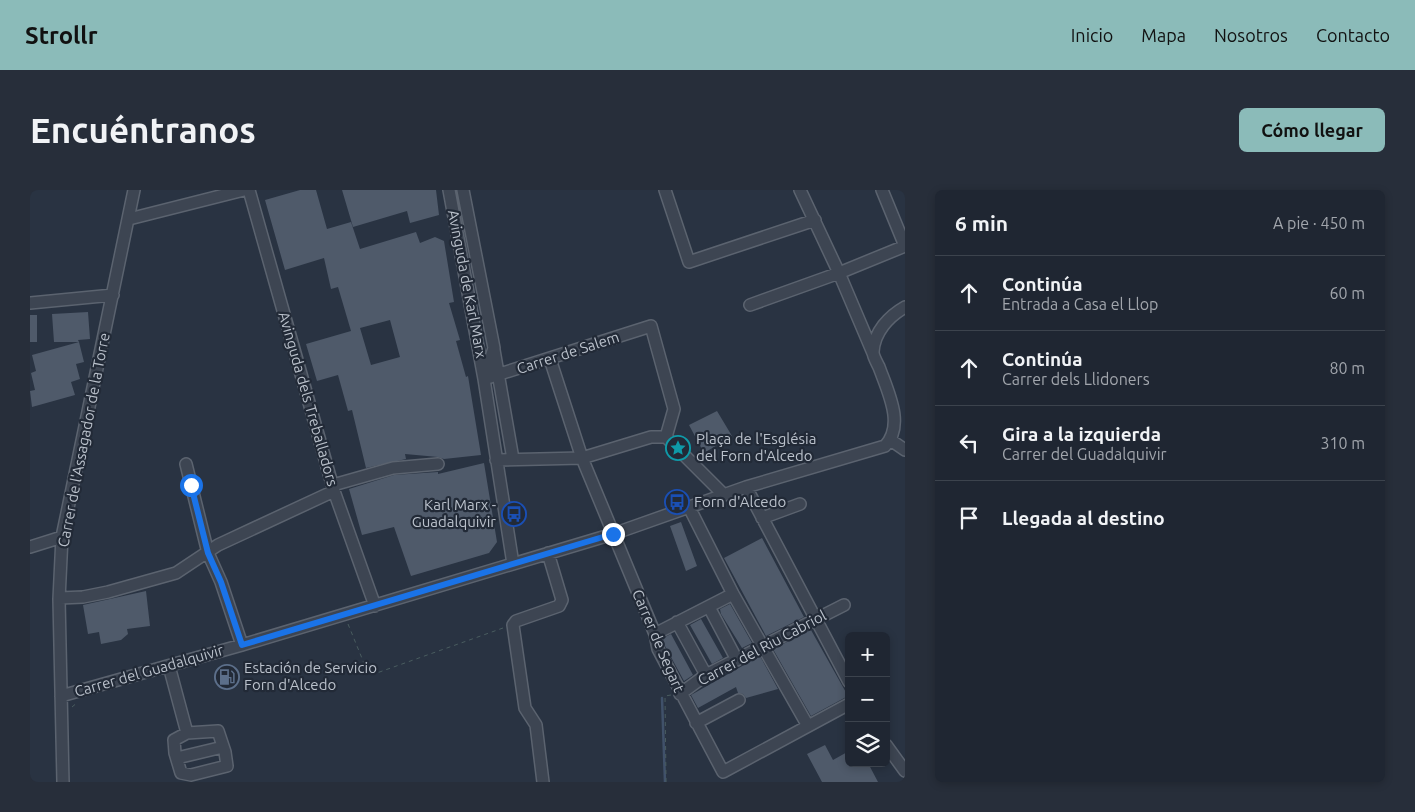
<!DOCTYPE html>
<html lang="es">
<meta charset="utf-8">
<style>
:root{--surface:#1f2632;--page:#272e3a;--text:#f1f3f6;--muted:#a1a5ac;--line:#3c434d;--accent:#8bbbb9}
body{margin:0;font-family:Ubuntu,sans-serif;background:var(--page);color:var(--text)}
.controls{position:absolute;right:15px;bottom:15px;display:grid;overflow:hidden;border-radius:8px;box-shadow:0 2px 8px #0003}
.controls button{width:45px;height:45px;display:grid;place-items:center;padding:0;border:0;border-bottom:1px solid var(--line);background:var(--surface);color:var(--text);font:25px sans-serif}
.stop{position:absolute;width:15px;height:15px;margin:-11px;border:4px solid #1a73e8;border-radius:50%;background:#fff}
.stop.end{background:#1a73e8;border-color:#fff;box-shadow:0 1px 5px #0008}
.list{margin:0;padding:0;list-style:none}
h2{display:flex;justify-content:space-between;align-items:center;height:65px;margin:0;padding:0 20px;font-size:21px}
h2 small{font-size:16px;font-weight:400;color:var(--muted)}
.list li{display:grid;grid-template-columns:32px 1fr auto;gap:15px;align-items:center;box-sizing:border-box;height:75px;padding:0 20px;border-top:1px solid var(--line)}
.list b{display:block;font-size:19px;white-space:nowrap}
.list p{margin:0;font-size:16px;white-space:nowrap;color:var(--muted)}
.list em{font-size:16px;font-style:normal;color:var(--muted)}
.icon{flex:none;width:28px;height:28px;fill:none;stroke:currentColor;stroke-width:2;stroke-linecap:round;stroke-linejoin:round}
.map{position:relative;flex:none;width:875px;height:592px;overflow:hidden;border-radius:8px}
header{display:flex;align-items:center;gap:30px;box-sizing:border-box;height:70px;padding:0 25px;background:var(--accent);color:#111}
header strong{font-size:24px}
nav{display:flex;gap:28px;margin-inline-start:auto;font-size:18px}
.intro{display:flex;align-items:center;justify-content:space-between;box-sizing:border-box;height:120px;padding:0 30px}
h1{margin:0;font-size:35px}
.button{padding:12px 22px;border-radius:8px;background:var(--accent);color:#111;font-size:18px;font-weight:700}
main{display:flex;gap:30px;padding:0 30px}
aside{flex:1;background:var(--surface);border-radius:8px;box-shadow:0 2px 8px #0003}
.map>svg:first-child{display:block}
</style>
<header>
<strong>Strollr</strong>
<nav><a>Inicio</a><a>Mapa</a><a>Nosotros</a><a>Contacto</a></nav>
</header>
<div class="intro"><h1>Encuéntranos</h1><a class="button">Cómo llegar</a></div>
<main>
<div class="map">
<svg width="875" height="592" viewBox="0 0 875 592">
<rect width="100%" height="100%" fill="#293342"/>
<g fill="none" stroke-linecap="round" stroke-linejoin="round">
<path stroke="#40516a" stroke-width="2.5" d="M 632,508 L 635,592"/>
</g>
<path fill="#4f5a6a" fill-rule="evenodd" d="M 270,0 L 286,0 L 297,39 L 321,32 L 330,59 L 386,42 L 390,53 L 405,47 L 414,51 L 424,112 L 419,113 L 430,150 L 426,151 L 436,187 L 438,186 L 451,265 L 414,269 L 408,267 L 375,264 L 376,269 L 336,278 L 322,220 L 318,221 L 308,185 L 287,191 L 276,154 L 321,141 L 308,97 L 301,99 L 294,68 L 255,80 L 235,10 ZM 360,130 L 370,167 L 341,175 L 330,138 Z
M 312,0 L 406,0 L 409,25 L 380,33 L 377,21 L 323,37 Z
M 58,122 L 60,149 L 48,150 L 49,152 L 24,152 L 22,124 Z
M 0,125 L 7,125 L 7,152 L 0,152 Z
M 49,152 L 54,172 L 46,174 L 50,189 L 41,192 L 45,205 L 2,217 L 0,201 L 5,200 L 1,183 L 6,181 L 2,165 Z
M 687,221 L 702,246 L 674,263 L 659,235 Z
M 454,273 L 467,352 L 459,363 L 381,386 L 364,337 L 332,345 L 319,299 L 364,285 L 408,282 L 408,284 Z
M 651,332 L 667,376 L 656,381 L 640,336 Z
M 732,348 L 774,427 L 736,446 L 694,368 Z
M 116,401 L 120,436 L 97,439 L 98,444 L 91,450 L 71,454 L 69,442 L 58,444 L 53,415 Z
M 700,414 L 722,453 L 712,458 L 691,424 L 690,419 Z
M 671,429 L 693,468 L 682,474 L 660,435 Z
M 781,440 L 818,506 L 781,526 L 743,459 Z
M 641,444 L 663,485 L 654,491 L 635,456 L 633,448 Z
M 730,466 L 748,499 L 716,508 L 713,504 L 708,503 L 706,497 L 668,518 L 661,505 Z
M 795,555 L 803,570 L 819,561 L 819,573 L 838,573 L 848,592 L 792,592 L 777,564 Z"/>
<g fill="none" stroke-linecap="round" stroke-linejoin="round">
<defs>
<path id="minor" d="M 219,0 L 304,301 L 345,416
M 419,0 L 454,189 L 483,374
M 433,0 L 464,158 L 455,187
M 635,0 L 659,72 L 785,30
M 770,0 L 809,83 L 875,56
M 852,0 L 875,56
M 99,29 L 214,0
M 0,113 L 83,105
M 720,115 L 809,83 L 843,163
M 464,160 L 483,269
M 520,169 L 552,268 L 625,444 L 628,459 L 693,582 L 819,514
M 454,189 L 621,136 L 644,219 L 636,247
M 862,251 L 875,260
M 466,270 L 552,268 L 621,247 L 636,247 L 694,305
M 156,274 L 178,363 L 191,392 L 212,455
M 303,295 L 363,278 L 408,274
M 716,297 L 819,492
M 659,317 L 703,404 L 778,536
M 732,328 L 770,314
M 0,357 L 32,347
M 30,408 L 53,407 L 78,402 L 146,383 L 188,355 L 304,301
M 679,417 L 707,470
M 647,432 L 676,485
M 625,444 L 703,404
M 139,476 L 157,543
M 650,504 L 676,485 L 814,415
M 31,506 L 212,455 L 583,344 L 716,297 L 855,256 C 875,235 858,202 849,177 C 847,173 843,166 843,162 C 844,142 859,126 875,117
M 666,533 L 709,510
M 188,541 L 195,562 L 197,576 L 161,585 L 151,583 L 145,563 L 144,550 L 157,543 Z
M 856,555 L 875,581
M 147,568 L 193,557
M 33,592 L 29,409 L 32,347 L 104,0
M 513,592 L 506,535 L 495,518 L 483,435 L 486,431 L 529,416 L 532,410 L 518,363"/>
</defs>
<use href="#minor" stroke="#5b636f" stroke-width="14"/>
<path stroke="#495c5f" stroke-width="1" stroke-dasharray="4 4" stroke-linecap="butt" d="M 318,434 L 338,483 L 344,484 L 473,438
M 42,517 L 48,512
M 636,592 L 635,506 L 641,505"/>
<use href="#minor" stroke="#3d4552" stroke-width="11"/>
</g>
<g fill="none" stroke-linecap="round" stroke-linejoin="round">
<path stroke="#1a73e8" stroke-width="6" d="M 161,295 L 178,363 L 191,392 L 212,455 L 583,344"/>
</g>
<defs>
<symbol id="sight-ring" viewBox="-11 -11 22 22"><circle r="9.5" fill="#222a37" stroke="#0f9aa8" stroke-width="1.5"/><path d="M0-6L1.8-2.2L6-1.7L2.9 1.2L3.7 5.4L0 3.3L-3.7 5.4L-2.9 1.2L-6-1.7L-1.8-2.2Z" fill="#0f9aa8"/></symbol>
<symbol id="bus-ring" viewBox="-11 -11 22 22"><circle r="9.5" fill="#222a37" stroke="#1a4fb4" stroke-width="1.5"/><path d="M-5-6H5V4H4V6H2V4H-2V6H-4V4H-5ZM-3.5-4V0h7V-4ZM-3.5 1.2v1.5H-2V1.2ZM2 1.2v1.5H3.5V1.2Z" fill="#1a4fb4"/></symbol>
<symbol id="fuel-ring" viewBox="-11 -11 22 22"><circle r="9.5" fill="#222a37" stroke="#5c6f8a" stroke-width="1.5"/><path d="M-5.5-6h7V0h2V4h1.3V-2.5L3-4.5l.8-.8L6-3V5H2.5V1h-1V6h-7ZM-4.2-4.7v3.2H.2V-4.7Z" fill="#5c6f8a"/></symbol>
</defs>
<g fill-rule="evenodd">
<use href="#sight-ring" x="634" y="244" width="28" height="28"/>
<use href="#bus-ring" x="633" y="298" width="28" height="28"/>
<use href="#bus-ring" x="470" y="310" width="28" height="28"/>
<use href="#fuel-ring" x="183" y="473" width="28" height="28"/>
</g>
<g text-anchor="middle" stroke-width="4.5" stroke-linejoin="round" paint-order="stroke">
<g font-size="15" fill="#bac1cb" stroke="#222a37">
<text transform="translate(437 94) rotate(79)" y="5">Avinguda de Karl Marx</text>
<text transform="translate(538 163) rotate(-18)" y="5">Carrer de Salem</text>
<text transform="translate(278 209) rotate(74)" y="5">Avinguda dels Treballadors</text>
<text transform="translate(54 250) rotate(-79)" y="5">Carrer de l'Assagador de la Torre</text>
<text transform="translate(628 451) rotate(67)" y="5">Carrer de Segart</text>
<text transform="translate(732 458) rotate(-28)" y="5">Carrer del Riu Cabriol</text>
<text transform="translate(119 481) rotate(-16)" y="5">Carrer del Guadalquivir</text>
</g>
<g font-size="15" fill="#bac1cb" stroke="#222a37" text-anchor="start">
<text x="666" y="254">Plaça de l'Església<tspan x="666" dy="17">del Forn d'Alcedo</tspan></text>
<text x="664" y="317">Forn d'Alcedo</text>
<text x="466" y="320" text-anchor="end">Karl Marx -<tspan x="466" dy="17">Guadalquivir</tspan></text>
<text x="214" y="483">Estación de Servicio<tspan x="214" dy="17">Forn d'Alcedo</tspan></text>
</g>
</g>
</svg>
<div class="controls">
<button>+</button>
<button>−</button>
<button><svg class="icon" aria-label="layers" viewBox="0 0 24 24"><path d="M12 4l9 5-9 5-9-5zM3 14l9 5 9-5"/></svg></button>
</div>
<div class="stop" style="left:161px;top:295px"></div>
<div class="stop end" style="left:583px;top:344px"></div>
</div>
<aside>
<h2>6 min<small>A pie · 450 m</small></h2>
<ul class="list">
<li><svg class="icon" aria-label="ahead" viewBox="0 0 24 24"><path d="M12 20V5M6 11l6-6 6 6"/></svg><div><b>Continúa</b><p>Entrada a Casa el Llop</p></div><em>60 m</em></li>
<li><svg class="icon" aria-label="ahead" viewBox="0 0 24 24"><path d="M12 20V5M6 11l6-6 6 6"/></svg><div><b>Continúa</b><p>Carrer dels Llidoners</p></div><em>80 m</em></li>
<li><svg class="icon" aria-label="left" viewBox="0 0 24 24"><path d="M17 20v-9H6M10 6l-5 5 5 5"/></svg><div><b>Gira a la izquierda</b><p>Carrer del Guadalquivir</p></div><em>310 m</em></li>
<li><svg class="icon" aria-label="arrive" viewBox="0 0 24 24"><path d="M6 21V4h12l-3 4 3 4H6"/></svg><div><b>Llegada al destino</b></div></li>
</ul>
</aside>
</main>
